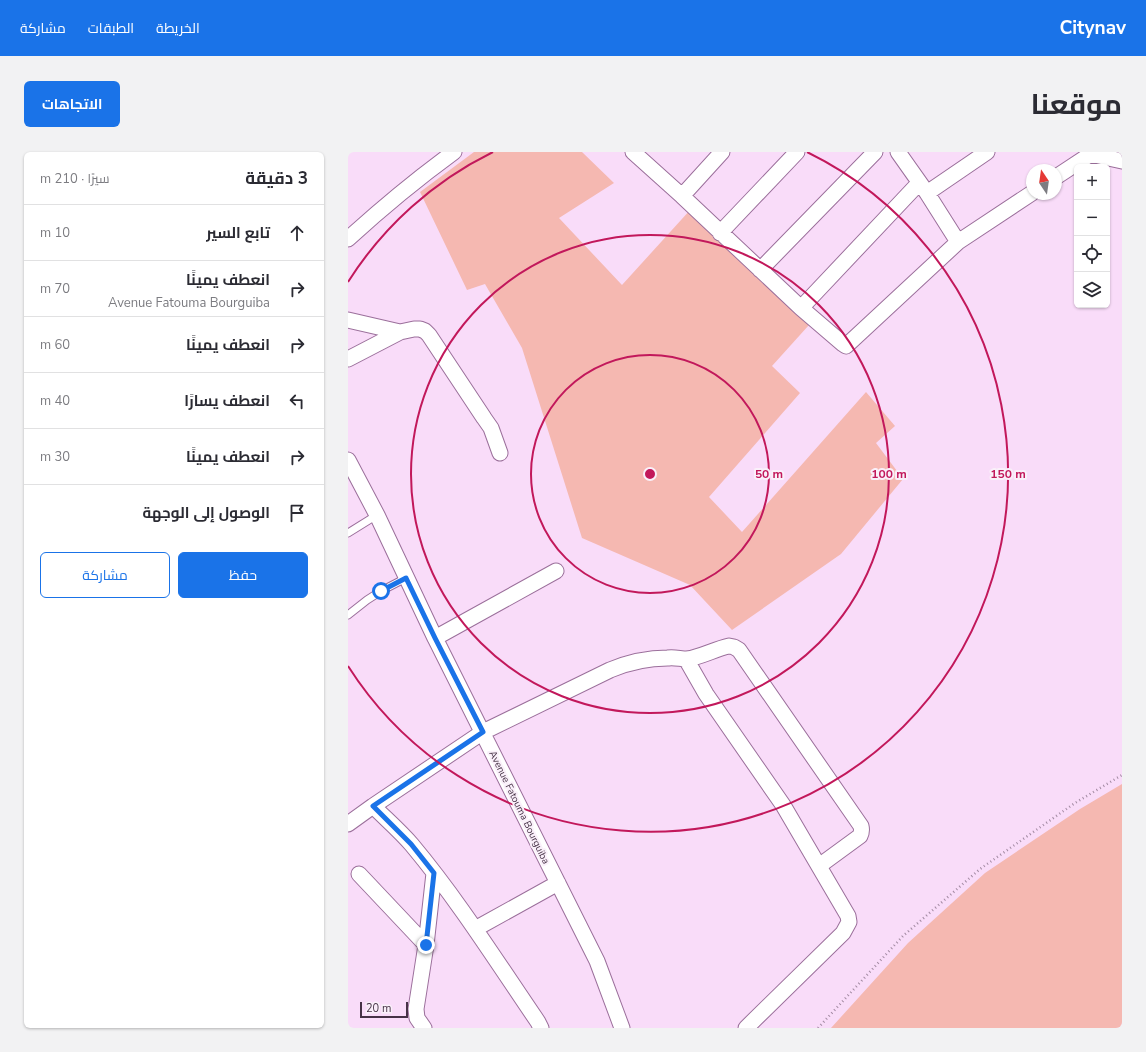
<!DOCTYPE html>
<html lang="ar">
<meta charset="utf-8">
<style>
:root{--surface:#fff;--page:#f2f2f3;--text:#2b2b33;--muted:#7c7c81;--line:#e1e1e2;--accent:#1a73e8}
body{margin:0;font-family:"Nunito Sans",Cairo,sans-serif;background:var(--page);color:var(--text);direction:rtl}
.controls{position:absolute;right:12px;top:12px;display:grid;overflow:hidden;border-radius:6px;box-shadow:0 1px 3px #0004}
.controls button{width:36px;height:36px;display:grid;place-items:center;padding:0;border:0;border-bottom:1px solid var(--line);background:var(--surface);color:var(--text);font:20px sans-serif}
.compass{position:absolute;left:678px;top:12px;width:36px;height:36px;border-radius:50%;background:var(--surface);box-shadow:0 1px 3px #0004;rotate:347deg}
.scale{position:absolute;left:12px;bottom:10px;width:48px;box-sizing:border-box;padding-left:4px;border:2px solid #463246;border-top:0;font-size:11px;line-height:14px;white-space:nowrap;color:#463246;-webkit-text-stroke:3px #faf0fa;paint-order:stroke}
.stop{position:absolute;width:12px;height:12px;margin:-9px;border:3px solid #1a73e8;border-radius:50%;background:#fff}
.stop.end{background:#1a73e8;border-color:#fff;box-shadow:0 1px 4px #0008}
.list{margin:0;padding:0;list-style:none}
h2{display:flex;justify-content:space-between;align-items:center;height:52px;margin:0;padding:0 16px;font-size:17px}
h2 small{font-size:13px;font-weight:400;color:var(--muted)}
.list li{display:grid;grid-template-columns:26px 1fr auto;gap:12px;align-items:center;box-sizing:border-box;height:56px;padding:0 16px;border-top:1px solid var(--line)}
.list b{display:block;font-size:15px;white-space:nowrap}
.list p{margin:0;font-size:13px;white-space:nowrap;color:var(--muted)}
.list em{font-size:13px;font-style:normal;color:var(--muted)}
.actions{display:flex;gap:8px;padding:12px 16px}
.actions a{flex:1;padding:9px 0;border:1px solid var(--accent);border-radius:6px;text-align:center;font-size:14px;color:var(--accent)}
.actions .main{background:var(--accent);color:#fff}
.icon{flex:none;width:22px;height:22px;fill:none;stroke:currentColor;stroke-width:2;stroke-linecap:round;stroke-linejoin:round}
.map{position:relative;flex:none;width:774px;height:876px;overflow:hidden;direction:ltr;border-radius:6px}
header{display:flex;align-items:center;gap:24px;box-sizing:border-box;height:56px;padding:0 20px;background:var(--accent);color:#fff}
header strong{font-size:19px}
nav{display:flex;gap:22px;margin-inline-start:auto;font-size:14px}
.intro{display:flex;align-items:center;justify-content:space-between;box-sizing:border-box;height:96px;padding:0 24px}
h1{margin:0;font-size:28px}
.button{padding:10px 18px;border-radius:6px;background:var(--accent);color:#fff;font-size:14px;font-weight:700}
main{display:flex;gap:24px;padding:0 24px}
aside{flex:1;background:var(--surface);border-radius:6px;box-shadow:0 1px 3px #0004}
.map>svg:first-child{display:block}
</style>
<header>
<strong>Citynav</strong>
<nav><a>الخريطة</a><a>الطبقات</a><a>مشاركة</a></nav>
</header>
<div class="intro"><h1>موقعنا</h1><a class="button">الاتجاهات</a></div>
<main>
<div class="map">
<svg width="774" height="876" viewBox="0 0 774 876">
<rect width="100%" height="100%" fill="#f9dcf9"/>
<path fill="#f5b8b1" d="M 126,0 L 234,0 L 266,31 L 211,66 L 274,133 L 343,57 L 461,173 L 424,214 L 452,241 L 361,345 L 394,380 L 518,240 L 547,274 L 528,291 L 555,327 L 493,402 L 384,478 L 342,433 L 234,386 L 174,196 L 137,132 L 119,138 L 72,40 Z
M 774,632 L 774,876 L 483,876 L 560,791 L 637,721 L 732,657 Z"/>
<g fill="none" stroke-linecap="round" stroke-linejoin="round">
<defs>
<path id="service" d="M 0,381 L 29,363
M 0,463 L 19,448 L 33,439 L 58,426"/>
<path id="minor" d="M 285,0 L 334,44 L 453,156 L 495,192 L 498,194 L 610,90 L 684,41
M 550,0 L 579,41 L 610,90
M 740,0 L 742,2 L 774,9
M 708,25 L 746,0
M 579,41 L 639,0
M 334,44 L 374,0
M 372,81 L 449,0
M 0,87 C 34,56 69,27 106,0
M 412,118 L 527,0
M 453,156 L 571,31
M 0,168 L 52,180 L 66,177 L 72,177 L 77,179 L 81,183 L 136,266 L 143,276 L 152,301
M 0,207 L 52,180
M 0,308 L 29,363 L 87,486 L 249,809 L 274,876
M 87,486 L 208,419
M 338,507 L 358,542 L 435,653 L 500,764 L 501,770 L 495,781 L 398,876
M 25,654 C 38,667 52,679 64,693 C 110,748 149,810 190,870 L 193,876
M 0,672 L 25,654 L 135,580 L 262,518 C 281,510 300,506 320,506 C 326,505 333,507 339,507 C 353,505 367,497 381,494 L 386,495 L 391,498 L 513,674 C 514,678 514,680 512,684 L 471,714
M 11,722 L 78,793
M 127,777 L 210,731
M 76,876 L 69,866 L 68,857 L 78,793 L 86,721"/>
</defs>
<use href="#service" stroke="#9b6f9b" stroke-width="9"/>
<use href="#minor" stroke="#9b6f9b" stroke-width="17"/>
<path stroke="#a38ba3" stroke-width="2.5" stroke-dasharray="1 3" stroke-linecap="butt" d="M 470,876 L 555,784 L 632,717 L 727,651 L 774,623"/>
<use href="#service" stroke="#fff" stroke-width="7"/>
<use href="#minor" stroke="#fff" stroke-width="15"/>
</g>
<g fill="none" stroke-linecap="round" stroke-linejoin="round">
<path stroke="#1a73e8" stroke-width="5" d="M 33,439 L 58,426 L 87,486 L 135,580 L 25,654 L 63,692 L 86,721 L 78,793"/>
</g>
<g fill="none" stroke="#c2185b" stroke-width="2">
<circle cx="302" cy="322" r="119"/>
<circle cx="302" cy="322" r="239"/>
<path d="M0 130A358 358 0 0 1 145 0M459 0A358 358 0 1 1 0 514"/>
</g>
<g text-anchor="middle" stroke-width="4" stroke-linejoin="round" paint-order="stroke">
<g font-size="10" fill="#463246" stroke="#faf0fa">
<text transform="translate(172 655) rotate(64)" y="4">Avenue Fatouma Bourguiba</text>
</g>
</g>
<circle cx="302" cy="322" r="6" fill="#c2185b" stroke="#faf0fa" stroke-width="2"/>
<g font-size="12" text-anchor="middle" font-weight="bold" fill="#c2185b" stroke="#faf0fa" stroke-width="4" stroke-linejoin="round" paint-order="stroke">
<text x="421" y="326">50 m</text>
<text x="541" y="326">100 m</text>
<text x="660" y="326">150 m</text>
</g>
</svg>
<div class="controls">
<button>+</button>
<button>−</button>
<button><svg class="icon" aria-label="locate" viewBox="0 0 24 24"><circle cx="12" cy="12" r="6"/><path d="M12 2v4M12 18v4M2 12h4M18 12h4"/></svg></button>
<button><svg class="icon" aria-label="layers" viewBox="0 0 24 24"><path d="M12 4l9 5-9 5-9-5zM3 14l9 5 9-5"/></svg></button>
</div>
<svg class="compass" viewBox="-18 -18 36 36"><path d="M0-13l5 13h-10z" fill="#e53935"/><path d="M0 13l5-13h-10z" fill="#7c7c81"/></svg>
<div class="scale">20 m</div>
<div class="stop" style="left:33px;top:439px"></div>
<div class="stop end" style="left:78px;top:793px"></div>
</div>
<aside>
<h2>3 دقيقة<small>سيرًا · 210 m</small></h2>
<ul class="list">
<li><svg class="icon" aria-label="ahead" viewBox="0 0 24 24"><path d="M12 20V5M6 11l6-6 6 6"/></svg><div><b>تابع السير</b></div><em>10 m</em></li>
<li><svg class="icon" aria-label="right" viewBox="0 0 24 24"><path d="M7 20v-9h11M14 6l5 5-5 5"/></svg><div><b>انعطف يمينًا</b><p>Avenue Fatouma Bourguiba</p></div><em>70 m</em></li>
<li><svg class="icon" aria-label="right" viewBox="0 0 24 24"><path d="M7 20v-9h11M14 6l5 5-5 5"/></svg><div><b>انعطف يمينًا</b></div><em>60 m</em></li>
<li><svg class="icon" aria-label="left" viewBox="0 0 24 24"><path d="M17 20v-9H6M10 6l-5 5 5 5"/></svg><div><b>انعطف يسارًا</b></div><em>40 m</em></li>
<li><svg class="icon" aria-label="right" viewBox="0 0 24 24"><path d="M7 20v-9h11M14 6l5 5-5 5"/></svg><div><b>انعطف يمينًا</b></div><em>30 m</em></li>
<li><svg class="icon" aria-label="arrive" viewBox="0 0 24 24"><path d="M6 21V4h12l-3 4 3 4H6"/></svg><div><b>الوصول إلى الوجهة</b></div></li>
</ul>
<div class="actions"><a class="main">حفظ</a><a>مشاركة</a></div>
</aside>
</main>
